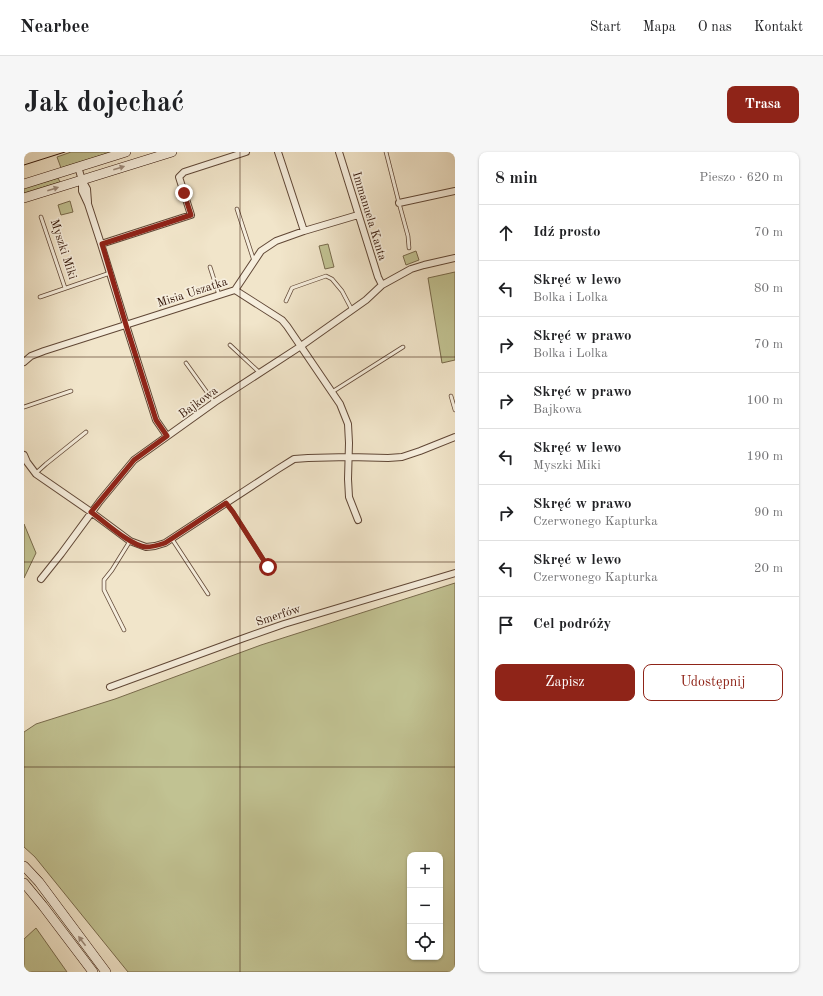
<!DOCTYPE html>
<html lang="pl">
<meta charset="utf-8">
<style>
:root{--surface:#fff;--page:#f6f6f6;--text:#202124;--muted:#757577;--line:#e0e0e0;--accent:#8f2418}
body{margin:0;font-family:"Old Standard TT",serif;background:var(--page);color:var(--text)}
.controls{position:absolute;right:12px;bottom:12px;display:grid;overflow:hidden;border-radius:8px;box-shadow:0 1px 3px #0004}
.controls button{width:36px;height:36px;display:grid;place-items:center;padding:0;border:0;border-bottom:1px solid var(--line);background:var(--surface);color:var(--text);font:20px sans-serif}
.stop{position:absolute;width:12px;height:12px;margin:-9px;border:3px solid #8f2418;border-radius:50%;background:#fff}
.stop.end{background:#8f2418;border-color:#fff;box-shadow:0 1px 4px #0008}
.list{margin:0;padding:0;list-style:none}
h2{display:flex;justify-content:space-between;align-items:center;height:52px;margin:0;padding:0 16px;font-size:17px}
h2 small{font-size:13px;font-weight:400;color:var(--muted)}
.list li{display:grid;grid-template-columns:26px 1fr auto;gap:12px;align-items:center;box-sizing:border-box;height:56px;padding:0 16px;border-top:1px solid var(--line)}
.list b{display:block;font-size:15px;white-space:nowrap}
.list p{margin:0;font-size:13px;white-space:nowrap;color:var(--muted)}
.list em{font-size:13px;font-style:normal;color:var(--muted)}
.actions{display:flex;gap:8px;padding:12px 16px}
.actions a{flex:1;padding:9px 0;border:1px solid var(--accent);border-radius:8px;text-align:center;font-size:14px;color:var(--accent)}
.actions .main{background:var(--accent);color:#fff}
.icon{flex:none;width:22px;height:22px;fill:none;stroke:currentColor;stroke-width:2;stroke-linecap:round;stroke-linejoin:round}
.map{position:relative;flex:none;width:431px;height:820px;overflow:hidden;border-radius:8px}
header{display:flex;align-items:center;gap:24px;box-sizing:border-box;height:56px;padding:0 20px;background:var(--surface);border-bottom:1px solid var(--line)}
header strong{font-size:19px}
nav{display:flex;gap:22px;margin-inline-start:auto;font-size:14px}
.intro{display:flex;align-items:center;justify-content:space-between;box-sizing:border-box;height:96px;padding:0 24px}
h1{margin:0;font-size:28px}
.button{padding:10px 18px;border-radius:8px;background:var(--accent);color:#fff;font-size:14px;font-weight:700}
main{display:flex;gap:24px;padding:0 24px}
aside{flex:1;background:var(--surface);border-radius:8px;box-shadow:0 1px 3px #0004}
.map>svg:first-child{display:block}
</style>
<header>
<strong>Nearbee</strong>
<nav><a>Start</a><a>Mapa</a><a>O nas</a><a>Kontakt</a></nav>
</header>
<div class="intro"><h1>Jak dojechać</h1><a class="button">Trasa</a></div>
<main>
<div class="map">
<svg width="431" height="820" viewBox="0 0 431 820">
<rect width="100%" height="100%" fill="#f1e5ca"/>
<filter id="stains"><feTurbulence type="fractalNoise" baseFrequency=".005" numOctaves="4"/><feColorMatrix values="0 0 0 0 .2 0 0 0 0 .09 0 0 0 0 .02 0 0 0 .5 -.17"/></filter>
<radialGradient id="worn" r=".72"><stop offset=".6" stop-color="#630" stop-opacity="0"/><stop offset="1" stop-color="#630" stop-opacity=".3"/></radialGradient>
<path fill="#c1c292" stroke="#786a4c" fill-rule="evenodd" d="M 47,0 L 88,0 L 37,16 L 33,5 Z
M 34,26 L 36,30 L 0,41 L 0,36 Z
M 46,49 L 49,60 L 37,63 L 34,53 Z
M 304,92 L 310,115 L 301,117 L 295,94 Z
M 392,99 L 395,108 L 382,113 L 379,104 Z
M 431,120 L 431,208 L 418,211 L 404,126 Z
M 0,372 L 12,401 L 0,426 Z
M 431,431 L 431,820 L 104,820 L 11,705 L 0,695 L 0,580 L 12,572 L 91,547 L 237,493 ZM 386,703 L 416,703 L 416,805 L 386,805 Z
M 12,776 L 43,820 L 0,820 L 0,787 Z"/>
<g fill="none" stroke-linecap="round" stroke-linejoin="round">
<defs>
<path id="lane" d="M 362,0 L 375,51 L 384,84 L 385,96
M 213,57 L 230,109
M 17,65 L 41,136
M 186,115 L 195,143
M 16,145 L 86,121
M 262,149 L 268,136 L 302,124 L 308,127 L 318,139 L 328,158
M 206,193 L 236,221
M 162,211 L 190,250
M 308,240 L 379,195
M 427,244 L 431,258
M 0,255 L 47,239
M 12,321 L 22,312 L 62,280
M 202,351 L 209,360 L 244,415
M 148,387 L 184,442
M 100,478 L 80,438 L 80,428 L 88,418 L 106,389"/>
<path id="street" d="M 254,0 L 280,79
M 315,0 L 354,125 L 358,133
M 54,15 L 58,28 L 63,37 L 64,50
M 58,28 L 58,39 L 64,52 L 77,92 L 102,173 L 132,268 L 143,284
M 375,51 L 431,39
M 77,92 L 167,63 L 155,25 L 160,20 L 222,0
M 211,138 L 258,168 L 263,174 L 316,252 L 324,272 L 325,291 L 324,327 L 325,345 L 334,368
M 0,210 L 7,204 L 20,199 L 211,138 L 237,99 L 252,89 L 280,79 L 334,63
M 0,303 L 3,310 L 12,322 L 67,360 L 106,389 L 122,395 L 131,394 L 141,391 L 254,317 L 270,307 L 284,306 L 325,305 L 364,306 L 378,305 L 396,299 L 431,285
M 17,427 L 37,402 L 76,349 L 110,308 L 191,250 L 277,194 L 342,148 L 358,133 L 387,117 L 400,113 L 431,106
M 86,535 L 220,486 L 260,472 L 431,421"/>
<path id="secondary" d="M 0,32 L 102,0
M 0,46 L 148,0
M 0,714 L 15,730 L 82,820
M 0,731 L 19,754 L 69,820"/>
</defs>
<use href="#lane" stroke="#604736" stroke-width="4.5"/>
<use href="#street" stroke="#604736" stroke-width="8"/>
<use href="#secondary" stroke="#301205" stroke-width="10"/>
<use href="#lane" stroke="#f6eedd" stroke-width="3"/>
<use href="#street" stroke="#f6eedd" stroke-width="6"/>
<use href="#secondary" stroke="#f6eedd" stroke-width="9"/>
<path stroke="#301205" stroke-width="1" d="M 0,13 L 41,0"/>
</g>
<defs><path id="oneway-solid" d="M-6-.8H1V-3.2L6.5 0L1 3.2V.8H-6Z"/></defs>
<g fill="#9d8b7c">
<use href="#oneway-solid" transform="translate(95 16) rotate(-17)"/>
<use href="#oneway-solid" transform="translate(29 37) rotate(-18)"/>
<use href="#oneway-solid" transform="translate(58 789) rotate(-127)"/>
</g>
<g fill="none" stroke-linecap="round" stroke-linejoin="round">
<path stroke="#8f2418" stroke-width="5" d="M 160,41 L 167,63 L 78,92 L 102,173 L 132,268 L 143,284 L 110,308 L 67,360 C 81,370 107,394 122,395 C 129,395 135,393 141,391 L 202,351 L 209,360 L 244,415"/>
</g>
<path fill="none" stroke="#301205" stroke-width="1" stroke-opacity="0.55" d="M 216,0 L 216,820M 0,205 L 431,205M 0,410 L 431,410M 0,615 L 431,615"/>
<g text-anchor="middle" stroke-width="3.5" stroke-linejoin="round" paint-order="stroke">
<g font-size="12" fill="#301205" stroke="#f6eedd">
<text transform="translate(346 64) rotate(73)" y="4">Immanuela Kanta</text>
<text transform="translate(40 97) rotate(72)" y="4">Myszki Miki</text>
<text transform="translate(168 140) rotate(-18)" y="4">Misia Uszatka</text>
<text transform="translate(174 250) rotate(-36)" y="4">Bajkowa</text>
<text transform="translate(254 463) rotate(-18)" y="4">Smerfów</text>
</g>
</g>
<rect width="100%" height="100%" filter="url(#stains)"/>
<rect width="100%" height="100%" fill="url(#worn)"/>
</svg>
<div class="controls">
<button>+</button>
<button>−</button>
<button><svg class="icon" aria-label="locate" viewBox="0 0 24 24"><circle cx="12" cy="12" r="6"/><path d="M12 2v4M12 18v4M2 12h4M18 12h4"/></svg></button>
</div>
<div class="stop" style="left:244px;top:415px"></div>
<div class="stop end" style="left:160px;top:41px"></div>
</div>
<aside>
<h2>8 min<small>Pieszo · 620 m</small></h2>
<ul class="list">
<li><svg class="icon" aria-label="ahead" viewBox="0 0 24 24"><path d="M12 20V5M6 11l6-6 6 6"/></svg><div><b>Idź prosto</b></div><em>70 m</em></li>
<li><svg class="icon" aria-label="left" viewBox="0 0 24 24"><path d="M17 20v-9H6M10 6l-5 5 5 5"/></svg><div><b>Skręć w lewo</b><p>Bolka i Lolka</p></div><em>80 m</em></li>
<li><svg class="icon" aria-label="right" viewBox="0 0 24 24"><path d="M7 20v-9h11M14 6l5 5-5 5"/></svg><div><b>Skręć w prawo</b><p>Bolka i Lolka</p></div><em>70 m</em></li>
<li><svg class="icon" aria-label="right" viewBox="0 0 24 24"><path d="M7 20v-9h11M14 6l5 5-5 5"/></svg><div><b>Skręć w prawo</b><p>Bajkowa</p></div><em>100 m</em></li>
<li><svg class="icon" aria-label="left" viewBox="0 0 24 24"><path d="M17 20v-9H6M10 6l-5 5 5 5"/></svg><div><b>Skręć w lewo</b><p>Myszki Miki</p></div><em>190 m</em></li>
<li><svg class="icon" aria-label="right" viewBox="0 0 24 24"><path d="M7 20v-9h11M14 6l5 5-5 5"/></svg><div><b>Skręć w prawo</b><p>Czerwonego Kapturka</p></div><em>90 m</em></li>
<li><svg class="icon" aria-label="left" viewBox="0 0 24 24"><path d="M17 20v-9H6M10 6l-5 5 5 5"/></svg><div><b>Skręć w lewo</b><p>Czerwonego Kapturka</p></div><em>20 m</em></li>
<li><svg class="icon" aria-label="arrive" viewBox="0 0 24 24"><path d="M6 21V4h12l-3 4 3 4H6"/></svg><div><b>Cel podróży</b></div></li>
</ul>
<div class="actions"><a class="main">Zapisz</a><a>Udostępnij</a></div>
</aside>
</main>
